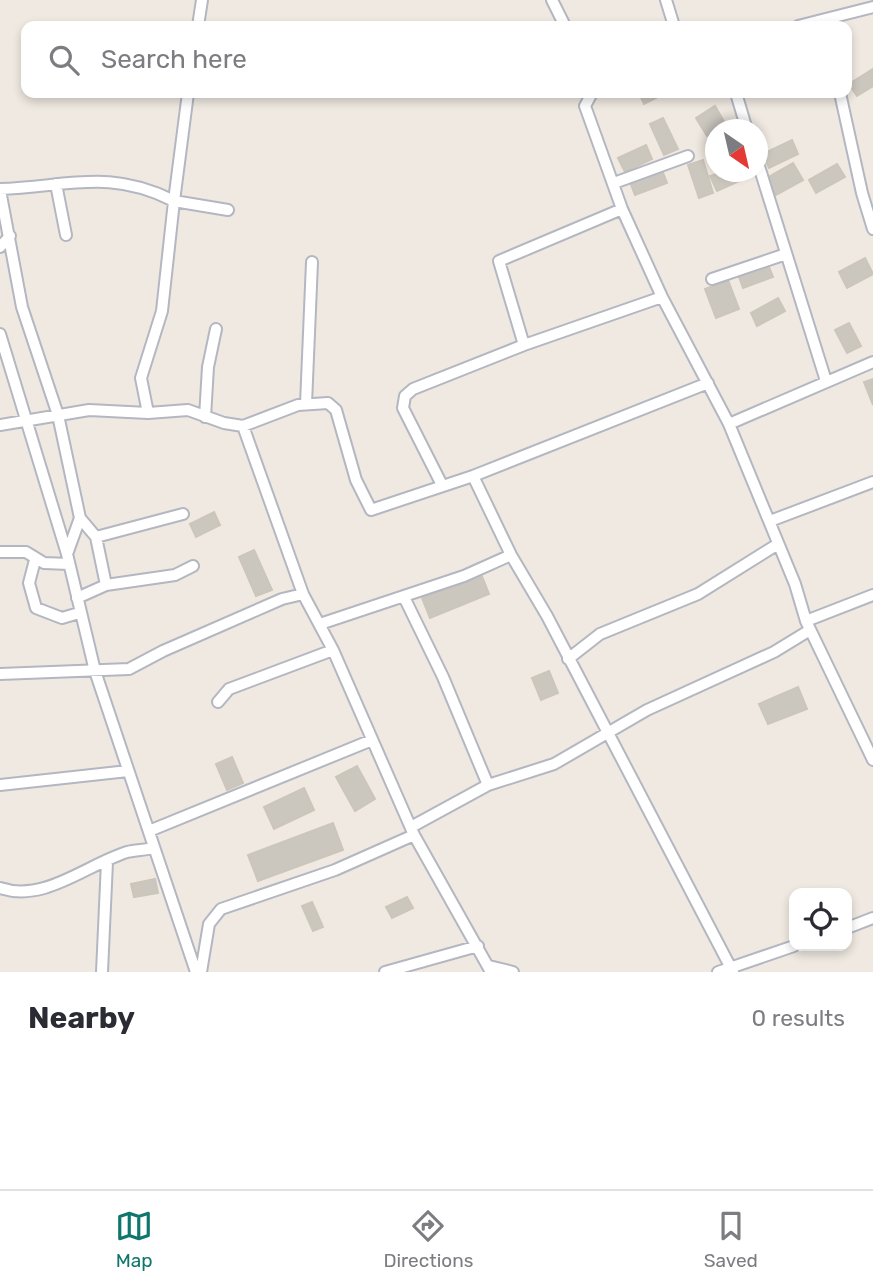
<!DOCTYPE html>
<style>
:root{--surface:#fff;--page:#f7f7f7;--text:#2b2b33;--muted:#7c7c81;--line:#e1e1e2;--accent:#0f766e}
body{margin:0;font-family:Rubik,sans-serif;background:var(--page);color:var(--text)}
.controls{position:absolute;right:21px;bottom:21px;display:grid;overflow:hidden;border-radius:14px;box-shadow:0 4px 10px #0003}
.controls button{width:63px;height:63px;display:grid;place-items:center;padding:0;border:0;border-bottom:2px solid var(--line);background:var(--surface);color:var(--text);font:35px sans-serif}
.compass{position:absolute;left:705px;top:119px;width:63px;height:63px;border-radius:50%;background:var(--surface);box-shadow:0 4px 10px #0003;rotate:146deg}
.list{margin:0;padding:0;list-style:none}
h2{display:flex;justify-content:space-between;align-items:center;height:91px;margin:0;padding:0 28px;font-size:30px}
h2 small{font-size:23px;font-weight:400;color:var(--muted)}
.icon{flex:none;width:38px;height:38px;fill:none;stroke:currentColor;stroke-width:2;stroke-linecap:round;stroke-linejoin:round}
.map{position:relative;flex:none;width:873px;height:972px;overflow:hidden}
.search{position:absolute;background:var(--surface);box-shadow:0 4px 10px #0003;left:21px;right:21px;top:21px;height:77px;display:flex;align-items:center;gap:18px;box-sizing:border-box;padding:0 24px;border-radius:14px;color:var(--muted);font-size:26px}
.sheet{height:217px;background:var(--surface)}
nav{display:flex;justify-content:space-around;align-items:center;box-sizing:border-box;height:98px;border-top:2px solid var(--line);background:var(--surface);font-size:19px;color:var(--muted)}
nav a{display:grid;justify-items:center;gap:4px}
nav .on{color:var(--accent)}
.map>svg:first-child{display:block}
</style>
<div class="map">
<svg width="873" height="972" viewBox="0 0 873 972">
<rect width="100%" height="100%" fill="#efe9e1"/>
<path fill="#cbc7bf" stroke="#cbc5ba" stroke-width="2" d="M 873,69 L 873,86 L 857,96 L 849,84 Z
M 639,93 L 654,93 L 656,98 L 644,104 Z
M 715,106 L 726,125 L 707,136 L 696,118 Z
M 663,118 L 678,149 L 664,155 L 650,124 Z
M 792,140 L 798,154 L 769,168 L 763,154 Z
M 646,145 L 652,159 L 625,172 L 618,158 Z
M 703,160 L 713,193 L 699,198 L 688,165 Z
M 793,163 L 803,180 L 776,195 L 767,178 Z
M 837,164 L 845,177 L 816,193 L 809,180 Z
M 662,170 L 667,183 L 635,195 L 630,182 Z
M 721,172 L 743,172 L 746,178 L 717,191 L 710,176 Z
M 865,258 L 873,274 L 847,288 L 839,272 Z
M 767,262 L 773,277 L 743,288 L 738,274 Z
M 728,280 L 739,309 L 716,318 L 705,289 Z
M 778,298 L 785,311 L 757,326 L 751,313 Z
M 849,323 L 861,346 L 847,353 L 835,330 Z
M 873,379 L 873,405 L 864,382 Z
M 214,512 L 220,525 L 196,537 L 190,524 Z
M 254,550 L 272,590 L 256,596 L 239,557 Z
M 481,574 L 489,594 L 430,618 L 422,598 Z
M 549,671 L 558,693 L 541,700 L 532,678 Z
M 798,687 L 807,709 L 768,724 L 759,704 Z
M 232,757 L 243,783 L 227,790 L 216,764 Z
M 357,766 L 375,799 L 355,811 L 336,777 Z
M 304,788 L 314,810 L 274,829 L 264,807 Z
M 333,823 L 343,850 L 258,881 L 248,855 Z
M 155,879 L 158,893 L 134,897 L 131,884 Z
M 407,897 L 413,908 L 392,918 L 386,907 Z
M 312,902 L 323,927 L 313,931 L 302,906 Z"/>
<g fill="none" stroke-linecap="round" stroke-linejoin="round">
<defs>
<path id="minor" d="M 552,0 L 565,26
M 666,0 L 674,26
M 198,26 L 202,0
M 798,26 L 873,7
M 592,93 L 585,106 L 622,209 L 662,297 L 729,424 L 795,584 L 806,621 L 873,760
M 736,93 L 747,130
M 840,93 L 862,193 L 873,229
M 758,163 L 826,381
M 614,183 L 688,156
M 56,184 L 66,235
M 0,189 C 66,187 110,168 174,201 L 188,93
M 0,190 L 22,307 L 58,415 L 80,518 L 96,537 L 106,585
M 0,247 L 10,236
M 712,279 L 786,254
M 0,334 L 67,554 L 95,671 L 196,972
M 524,345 L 499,261 L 622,209
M 306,404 L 312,262
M 148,413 L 141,378 L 162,311 L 174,201 L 228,210
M 205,417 L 208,367 L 216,329
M 729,424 L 873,362
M 0,425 L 89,410 L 148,413 L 188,410 L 224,423 L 243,426 L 298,405 L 328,403 L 336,410 L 356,480 L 371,510 L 473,476 L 708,383
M 243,426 L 303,594 L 333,650 L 414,835 L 491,972
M 473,476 L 511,555 L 547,616 L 733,972
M 442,485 L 403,408 L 405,396 L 413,389 L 524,345 L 662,297
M 770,521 L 873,482
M 96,537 L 183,514
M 0,552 L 26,552 L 44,563 L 69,564
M 67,554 L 80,518
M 35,560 L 29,583 L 36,608 L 62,618 L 79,613
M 404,597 L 443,677 L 488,785
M 77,598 L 106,585 L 175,575 L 193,566
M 806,621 L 873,595
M 320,624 L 464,576 L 511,555
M 568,659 L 600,634 L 698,594 L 778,544
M 0,674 L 129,669 L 163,651 L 282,599 L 303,594
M 218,702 L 229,689 L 333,650
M 0,785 L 128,771
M 411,827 L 488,785 L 554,764 L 647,710 L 774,652 L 810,630
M 149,831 L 372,740
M 0,888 C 44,903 86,865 127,852 C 135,850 145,850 154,848
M 847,928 L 873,918
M 489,966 L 513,972
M 102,972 L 107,862
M 201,972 L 209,924 L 221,909 L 335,870 L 414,835
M 385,972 L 478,946
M 718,972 L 794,946"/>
</defs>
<use href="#minor" stroke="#b4b7c1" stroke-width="14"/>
<use href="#minor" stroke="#fff" stroke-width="10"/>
</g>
</svg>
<div class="controls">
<button><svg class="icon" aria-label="locate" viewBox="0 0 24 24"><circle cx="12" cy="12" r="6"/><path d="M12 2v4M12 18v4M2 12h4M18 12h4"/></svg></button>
</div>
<svg class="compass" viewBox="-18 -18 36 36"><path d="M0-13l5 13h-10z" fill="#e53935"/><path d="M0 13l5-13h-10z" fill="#7c7c81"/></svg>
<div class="search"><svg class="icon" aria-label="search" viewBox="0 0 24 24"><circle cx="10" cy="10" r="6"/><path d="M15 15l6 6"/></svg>Search here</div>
</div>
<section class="sheet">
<h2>Nearby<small>0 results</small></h2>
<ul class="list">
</ul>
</section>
<nav>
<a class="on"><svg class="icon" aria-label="map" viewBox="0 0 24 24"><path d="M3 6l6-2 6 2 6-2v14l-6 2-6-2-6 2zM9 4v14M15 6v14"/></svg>Map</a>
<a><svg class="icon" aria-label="directions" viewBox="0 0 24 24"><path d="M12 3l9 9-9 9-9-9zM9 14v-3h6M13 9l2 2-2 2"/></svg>Directions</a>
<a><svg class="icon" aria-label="saved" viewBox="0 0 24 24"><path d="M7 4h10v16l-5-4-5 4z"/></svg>Saved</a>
</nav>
